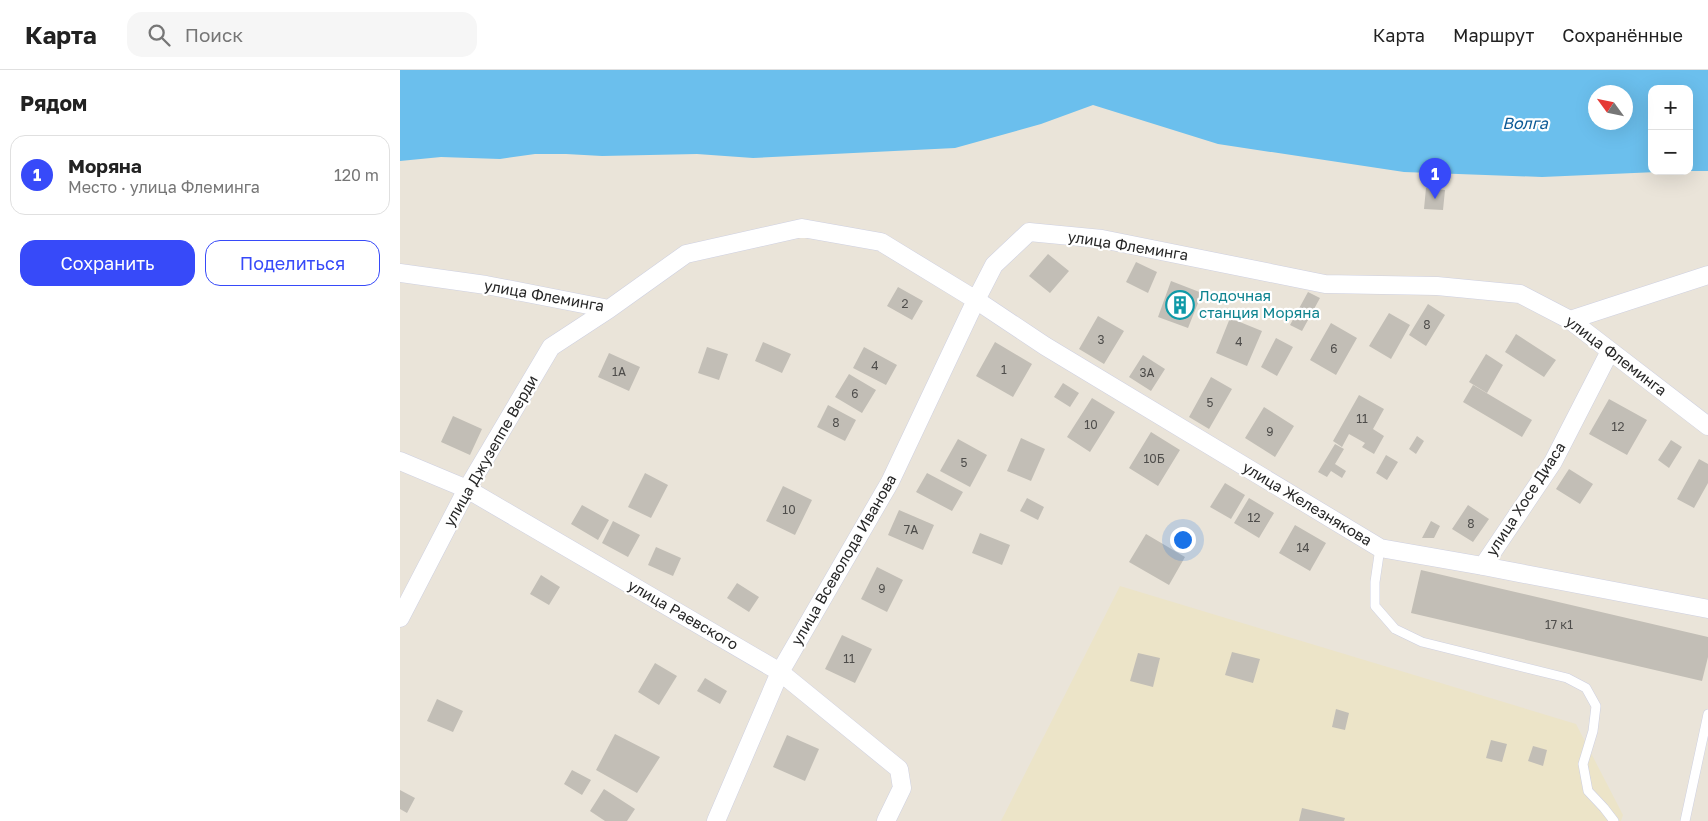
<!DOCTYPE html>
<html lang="ru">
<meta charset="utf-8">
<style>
:root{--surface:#fff;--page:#f6f6f6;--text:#222;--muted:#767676;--line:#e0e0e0;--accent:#374af9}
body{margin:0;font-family:"Golos Text",sans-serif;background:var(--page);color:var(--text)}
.controls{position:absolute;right:15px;top:15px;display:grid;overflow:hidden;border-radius:10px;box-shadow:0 5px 20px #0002}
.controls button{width:45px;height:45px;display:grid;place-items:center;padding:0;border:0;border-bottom:1px solid var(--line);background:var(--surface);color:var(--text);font:25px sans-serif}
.compass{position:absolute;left:1188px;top:15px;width:45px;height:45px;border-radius:50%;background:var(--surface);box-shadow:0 5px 20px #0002;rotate:303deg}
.you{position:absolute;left:782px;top:469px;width:18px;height:18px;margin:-12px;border:4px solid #fff;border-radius:50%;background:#1a73e8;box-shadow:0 0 0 8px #1a73e833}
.badge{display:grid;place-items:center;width:32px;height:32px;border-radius:50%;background:var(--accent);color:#fff;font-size:16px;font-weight:700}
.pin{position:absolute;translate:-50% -41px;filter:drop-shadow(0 1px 2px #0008)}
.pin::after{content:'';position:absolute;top:26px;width:18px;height:15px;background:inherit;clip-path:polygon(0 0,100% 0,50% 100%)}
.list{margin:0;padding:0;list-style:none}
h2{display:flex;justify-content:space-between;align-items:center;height:65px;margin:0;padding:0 20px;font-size:21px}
h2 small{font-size:16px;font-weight:400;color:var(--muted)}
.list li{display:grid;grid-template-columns:32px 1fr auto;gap:15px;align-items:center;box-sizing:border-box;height:80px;margin:0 10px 10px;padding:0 10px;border:1px solid var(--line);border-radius:15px}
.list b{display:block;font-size:19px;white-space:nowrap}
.list p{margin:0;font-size:16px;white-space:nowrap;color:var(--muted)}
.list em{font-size:16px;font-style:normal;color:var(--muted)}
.actions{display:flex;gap:10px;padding:15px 20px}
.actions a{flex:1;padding:11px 0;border:1px solid var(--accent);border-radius:15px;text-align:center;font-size:18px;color:var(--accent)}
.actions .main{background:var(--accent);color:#fff}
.icon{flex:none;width:28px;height:28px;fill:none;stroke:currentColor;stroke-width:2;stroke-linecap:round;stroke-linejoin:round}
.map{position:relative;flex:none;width:1308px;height:751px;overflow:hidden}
header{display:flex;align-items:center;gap:30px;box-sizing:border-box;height:70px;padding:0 25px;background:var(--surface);border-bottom:1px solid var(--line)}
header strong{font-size:24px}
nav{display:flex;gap:28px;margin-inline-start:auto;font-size:18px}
.search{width:350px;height:45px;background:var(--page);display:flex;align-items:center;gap:12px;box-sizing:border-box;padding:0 18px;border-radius:15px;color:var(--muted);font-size:19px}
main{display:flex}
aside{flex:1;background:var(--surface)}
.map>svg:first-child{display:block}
</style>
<header>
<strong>Карта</strong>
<div class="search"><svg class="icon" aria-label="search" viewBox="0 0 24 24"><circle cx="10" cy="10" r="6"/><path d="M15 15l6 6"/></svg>Поиск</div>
<nav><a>Карта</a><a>Маршрут</a><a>Сохранённые</a></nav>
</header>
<main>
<aside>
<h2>Рядом<small></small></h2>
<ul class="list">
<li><span class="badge">1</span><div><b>Моряна</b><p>Место · улица Флеминга</p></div><em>120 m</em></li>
</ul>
<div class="actions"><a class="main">Сохранить</a><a>Поделиться</a></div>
</aside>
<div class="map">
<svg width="1308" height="751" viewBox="0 0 1308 751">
<rect width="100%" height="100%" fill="#eae4d9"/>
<path fill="#ece4c8" d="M 720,516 L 1176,654 L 1223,745 L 1221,751 L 601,751 Z"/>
<path fill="#6bbfed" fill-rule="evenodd" d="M 0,0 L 1308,0 L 1308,101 L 1289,101 L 1289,19 L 1252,19 L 1252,101 L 1280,101 L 1142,107 L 1004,102 L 818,74 L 693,35 L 641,54 L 555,78 L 353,88 L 297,84 L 202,86 L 166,84 L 135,84 L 100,89 L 41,87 L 0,91 ZM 1196,22 L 1226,22 L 1226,52 L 1196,52 Z"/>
<path fill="#c2beb6" d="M 1026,118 L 1045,120 L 1043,140 L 1024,139 Z
M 648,184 L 669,201 L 650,223 L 629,206 Z
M 736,192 L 757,202 L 748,223 L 726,212 Z
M 771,211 L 802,223 L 788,258 L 758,247 Z
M 498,217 L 523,231 L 512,250 L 487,236 Z
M 908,222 L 920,228 L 902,261 L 890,255 Z
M 1028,234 L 1045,245 L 1026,276 L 1009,265 Z
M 989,243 L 1010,255 L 991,289 L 969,276 Z
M 698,246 L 724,261 L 704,294 L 679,279 Z
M 830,248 L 862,261 L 847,296 L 816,283 Z
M 931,253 L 957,268 L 936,305 L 910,290 Z
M 1116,264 L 1156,290 L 1144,307 L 1105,282 Z
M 876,268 L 893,277 L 877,306 L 861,297 Z
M 363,272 L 391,284 L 382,303 L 355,291 Z
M 595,272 L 632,294 L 613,327 L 576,306 Z
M 307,277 L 328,284 L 319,310 L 298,303 Z
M 464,277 L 497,295 L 486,315 L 453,298 Z
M 209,283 L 240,297 L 229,321 L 198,307 Z
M 1086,284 L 1103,295 L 1087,323 L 1069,312 Z
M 743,285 L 765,299 L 751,321 L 729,307 Z
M 449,304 L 476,320 L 462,343 L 435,327 Z
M 811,307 L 832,319 L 809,359 L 789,347 Z
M 663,313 L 679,323 L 670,337 L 654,327 Z
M 1073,315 L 1132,350 L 1122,367 L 1063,332 Z
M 959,325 L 984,339 L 973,359 L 984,366 L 974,384 L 962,377 L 965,373 L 949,364 L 942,377 L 933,371 Z
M 692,328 L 715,342 L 690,382 L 667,367 Z
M 1209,329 L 1247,350 L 1227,385 L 1189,364 Z
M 428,335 L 456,350 L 445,371 L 417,357 Z
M 864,337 L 894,356 L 875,387 L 845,368 Z
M 53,346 L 82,359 L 70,385 L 41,372 Z
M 751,362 L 780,380 L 758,416 L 729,398 Z
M 1017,366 L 1024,371 L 1016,384 L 1009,379 Z
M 621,368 L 645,379 L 631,411 L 607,401 Z
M 558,369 L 587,385 L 570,417 L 540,401 Z
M 1271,370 L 1282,377 L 1269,398 L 1258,390 Z
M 935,374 L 944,379 L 935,394 L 946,401 L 942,408 L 931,401 L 927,407 L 918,402 Z
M 986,385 L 998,392 L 987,410 L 976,403 Z
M 1299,389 L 1308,394 L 1308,413 L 1294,438 L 1277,429 Z
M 1169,399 L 1193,414 L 1180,434 L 1156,419 Z
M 245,403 L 268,415 L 251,448 L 228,437 Z
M 527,403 L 563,422 L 552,441 L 516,422 Z
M 825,413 L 845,425 L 831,449 L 810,437 Z
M 383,416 L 412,430 L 395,465 L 366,451 Z
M 627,428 L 644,437 L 638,450 L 620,441 Z
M 849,428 L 874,443 L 859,468 L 834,453 Z
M 182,435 L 209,450 L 198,470 L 171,454 Z
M 1068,435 L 1089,449 L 1073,472 L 1052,459 Z
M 499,440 L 534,455 L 523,480 L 488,465 Z
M 213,451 L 240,465 L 228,487 L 202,473 Z
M 1031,451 L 1040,456 L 1034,468 L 1022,468 Z
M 895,455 L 926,473 L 910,501 L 879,483 Z
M 580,463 L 610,475 L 602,495 L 572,483 Z
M 746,464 L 785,487 L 769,515 L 729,492 Z
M 256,477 L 281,488 L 273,506 L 248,495 Z
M 477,497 L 503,510 L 487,542 L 461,529 Z
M 1021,500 L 1308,567 L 1308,587 L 1302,611 L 1011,543 Z
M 141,505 L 160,517 L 149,535 L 130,524 Z
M 337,513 L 359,527 L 349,542 L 327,528 Z
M 442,565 L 472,579 L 455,613 L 425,599 Z
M 832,582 L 860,589 L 853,613 L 825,605 Z
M 738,583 L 760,588 L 753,617 L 730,611 Z
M 255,593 L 277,606 L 259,635 L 238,622 Z
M 305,608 L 327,621 L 320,634 L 297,621 Z
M 37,629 L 63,641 L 53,662 L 27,651 Z
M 936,639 L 949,643 L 945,660 L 932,657 Z
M 215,664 L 260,687 L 237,723 L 196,700 Z
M 387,665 L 419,679 L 405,711 L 373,697 Z
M 1091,670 L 1107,674 L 1102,692 L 1086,688 Z
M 1133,676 L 1147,680 L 1143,696 L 1128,691 Z
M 172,700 L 191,710 L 182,725 L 164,714 Z
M 204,719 L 235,739 L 227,751 L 205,751 L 190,741 Z
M 0,720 L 15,728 L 7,743 L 0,739 Z
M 902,738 L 945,748 L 944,751 L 899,751 Z"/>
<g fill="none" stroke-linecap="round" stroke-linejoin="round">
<defs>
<path id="lane" d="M 980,478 L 975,512 L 975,536 L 995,559 L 1022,572 L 1167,608 L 1186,618 L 1196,636 L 1193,661 L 1183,694 L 1188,721 L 1204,738 L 1214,751
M 1285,751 L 1308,644"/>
<path id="street" d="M 0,203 L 86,215 L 209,239 L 286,184 L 402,158 L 481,172 L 576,230 L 594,195 L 629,162 L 702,169 L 925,214 L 1037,216 L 1120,224 L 1170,250 L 1308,356
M 1170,250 L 1308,205
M 0,391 L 67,419 L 380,602 L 499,699 L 502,718 L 486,751
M 1083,496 L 1153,392 L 1210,281
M 0,548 L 67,419 L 151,277 L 209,239
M 316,751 L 380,602 L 490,412 L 576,230 L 645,276 L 980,478 L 1083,496 L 1308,539"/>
</defs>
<use href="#lane" stroke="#ced0e1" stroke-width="10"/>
<use href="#street" stroke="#ced0e1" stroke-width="19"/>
<use href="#lane" stroke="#fff" stroke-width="9"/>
<use href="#street" stroke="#fff" stroke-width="18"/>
</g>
<defs>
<symbol id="building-ring" viewBox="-11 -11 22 22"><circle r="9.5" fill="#fff" stroke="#0f9aa8" stroke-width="1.5"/><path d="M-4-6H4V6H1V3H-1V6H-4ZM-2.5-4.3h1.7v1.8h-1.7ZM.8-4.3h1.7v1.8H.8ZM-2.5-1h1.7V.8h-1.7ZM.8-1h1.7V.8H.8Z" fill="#0f9aa8"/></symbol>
</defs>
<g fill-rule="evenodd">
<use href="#building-ring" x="764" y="219" width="32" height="32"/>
</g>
<g text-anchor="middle" stroke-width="4.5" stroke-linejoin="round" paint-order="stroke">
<g font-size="12" fill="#4e4d4b">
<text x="505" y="238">2</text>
<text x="1027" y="259">8</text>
<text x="701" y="274">3</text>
<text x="839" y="276">4</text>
<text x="934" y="283">6</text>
<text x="475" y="300">4</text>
<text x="604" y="304">1</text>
<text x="219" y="306">1А</text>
<text x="747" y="307">3А</text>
<text x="455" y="328">6</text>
<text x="810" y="337">5</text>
<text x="962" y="353">11</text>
<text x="436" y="357">8</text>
<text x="691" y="359">10</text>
<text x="1218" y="361">12</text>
<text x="870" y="366">9</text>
<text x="754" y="393">10Б</text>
<text x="564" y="397">5</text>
<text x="389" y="444">10</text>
<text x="854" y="452">12</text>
<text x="1071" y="458">8</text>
<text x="511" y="464">7А</text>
<text x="903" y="482">14</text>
<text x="482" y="523">9</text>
<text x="1159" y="559">17 к1</text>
<text x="449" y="593">11</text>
</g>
<g font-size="15" fill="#272727" stroke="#fff">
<text transform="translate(728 176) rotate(9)" y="5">улица Флеминга</text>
<text transform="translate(144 226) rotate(10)" y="5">улица Флеминга</text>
<text transform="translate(1216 286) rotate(37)" y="5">улица Флеминга</text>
<text transform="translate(91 381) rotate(-60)" y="5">улица Джузеппе Верди</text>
<text transform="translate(1126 429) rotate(-57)" y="5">улица Хосе Диаса</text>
<text transform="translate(907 434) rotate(31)" y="5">улица Железнякова</text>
<text transform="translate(444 490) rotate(-60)" y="5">улица Всеволода Иванова</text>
<text transform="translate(283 545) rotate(30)" y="5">улица Раевского</text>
</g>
<g font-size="15" fill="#0d838f" stroke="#fff" text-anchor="start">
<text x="799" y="231">Лодочная<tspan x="799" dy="17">станция Моряна</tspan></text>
</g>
<g font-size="16" font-style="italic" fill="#0d5a96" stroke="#fff">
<text x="1125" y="59">Волга</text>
</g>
</g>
</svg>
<div class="controls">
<button>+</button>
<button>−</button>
</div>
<svg class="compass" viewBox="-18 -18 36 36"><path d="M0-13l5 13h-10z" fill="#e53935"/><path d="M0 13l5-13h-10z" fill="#767676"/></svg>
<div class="you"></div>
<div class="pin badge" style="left:1035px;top:129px">1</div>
</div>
</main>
